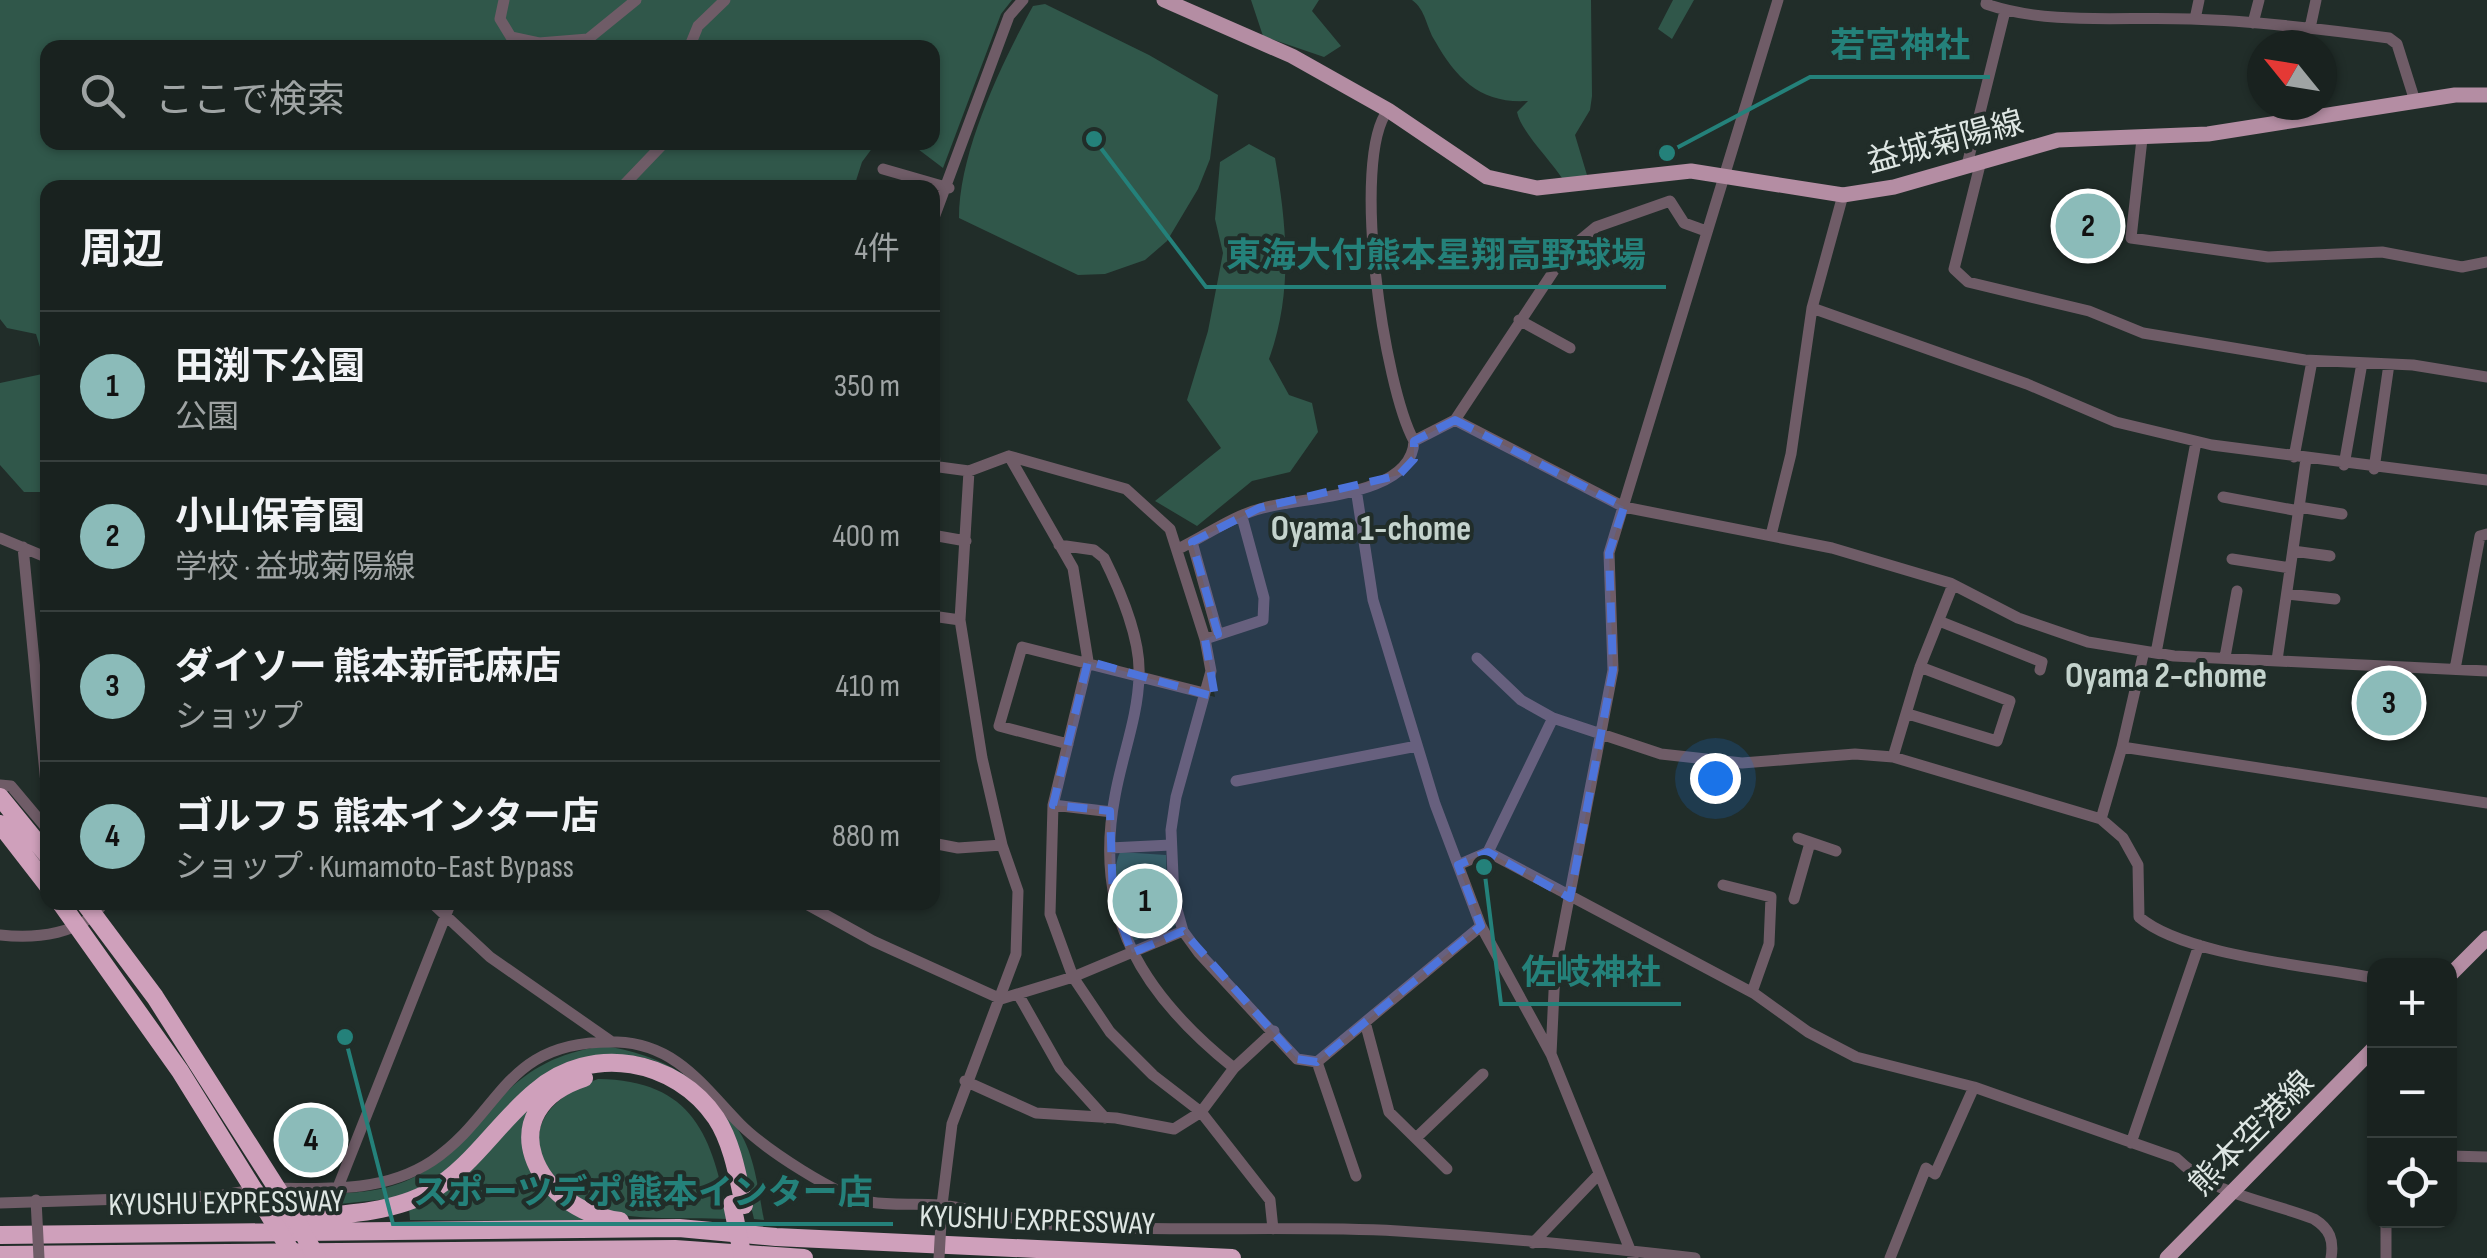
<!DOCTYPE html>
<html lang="ja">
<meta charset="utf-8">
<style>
:root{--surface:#19221f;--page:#222a28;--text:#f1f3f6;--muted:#9fa4a4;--line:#373f3d;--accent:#8bbbb9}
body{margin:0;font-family:"Sofia Sans Condensed","Noto Sans JP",sans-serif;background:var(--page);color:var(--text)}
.controls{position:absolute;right:30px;bottom:30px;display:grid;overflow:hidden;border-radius:20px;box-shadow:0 2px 8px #0004}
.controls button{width:90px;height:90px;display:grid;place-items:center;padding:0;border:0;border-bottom:2px solid var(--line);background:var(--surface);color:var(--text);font:50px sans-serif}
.compass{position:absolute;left:2247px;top:30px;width:90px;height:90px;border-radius:50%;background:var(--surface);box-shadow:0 2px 8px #0004;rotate:300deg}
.you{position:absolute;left:1715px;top:778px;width:35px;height:35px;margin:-25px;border:8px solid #fff;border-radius:50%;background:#1a73e8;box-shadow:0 0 0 15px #1a73e833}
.badge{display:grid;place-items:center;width:65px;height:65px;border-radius:50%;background:var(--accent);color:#111;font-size:32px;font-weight:700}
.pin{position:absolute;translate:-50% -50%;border:5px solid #fff;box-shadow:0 2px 10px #0006}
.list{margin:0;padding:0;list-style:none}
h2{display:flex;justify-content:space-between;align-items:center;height:130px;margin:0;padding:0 40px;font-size:42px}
h2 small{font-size:32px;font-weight:400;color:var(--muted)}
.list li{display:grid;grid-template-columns:65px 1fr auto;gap:30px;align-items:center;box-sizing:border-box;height:150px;padding:0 40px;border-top:2px solid var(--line)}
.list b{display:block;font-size:38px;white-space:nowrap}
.list p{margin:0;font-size:32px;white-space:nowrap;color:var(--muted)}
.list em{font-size:32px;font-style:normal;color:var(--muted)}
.icon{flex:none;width:55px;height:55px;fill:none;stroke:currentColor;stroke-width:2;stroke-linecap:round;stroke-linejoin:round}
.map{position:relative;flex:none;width:2487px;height:1258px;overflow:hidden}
.search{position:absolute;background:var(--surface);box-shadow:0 2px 8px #0004;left:40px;top:40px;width:900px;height:110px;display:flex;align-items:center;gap:25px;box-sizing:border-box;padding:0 35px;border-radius:20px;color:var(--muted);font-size:38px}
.panel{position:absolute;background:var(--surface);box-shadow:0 2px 8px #0004;left:40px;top:180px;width:900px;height:730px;border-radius:20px}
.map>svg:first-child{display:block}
</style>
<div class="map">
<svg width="2487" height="1258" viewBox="0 0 2487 1258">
<rect width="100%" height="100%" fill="#212d29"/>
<path fill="#30574a" d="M 0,0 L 1012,0 L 1001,14 L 943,168 L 910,143 L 932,142 L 932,48 L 48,48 L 48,142 L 876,143 L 862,162 L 854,187 L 48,188 L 47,370 L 36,334 L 7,328 L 0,319 Z
M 1251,0 L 1319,0 L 1312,11 L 1341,46 L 1324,57 L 1263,36 Z
M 1412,0 L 1591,0 L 1592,96 L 1590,110 L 1575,135 L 1587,175 L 1564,181 C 1551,160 1521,132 1517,112 L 1528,101 C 1482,104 1457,80 1435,41 C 1426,27 1426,10 1412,0 Z
M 1673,0 L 1694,0 L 1672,39 L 1658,29 Z
M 1045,4 L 1149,55 L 1218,95 L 1210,159 L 1198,189 L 1167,241 L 1145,260 L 1105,274 L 1078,275 L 959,218 C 959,152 1001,64 1033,6 Z
M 1249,144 L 1275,158 C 1287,226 1293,293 1269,359 L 1289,395 L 1312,403 L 1318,432 L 1290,472 L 1252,481 L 1197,526 L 1155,501 L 1221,448 L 1187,400 L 1208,331 L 1223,253 L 1215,219 L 1220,162 Z
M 47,373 L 47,492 L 24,492 L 0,465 L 0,383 Z
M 1120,852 L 1166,855 L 1167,891 L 1176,925 L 1133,941 C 1123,916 1108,878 1120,852 Z
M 603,1046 C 660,1053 714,1084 742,1136 C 755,1159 759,1194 764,1220 L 754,1219 C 744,1173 739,1161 713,1120 C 677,1063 657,1050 587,1057 L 449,1173 L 397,1198 L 301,1208 L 293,1194 C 330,1193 371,1196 406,1181 C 492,1143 488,1063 603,1046 Z
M 598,1079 C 693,1080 713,1136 728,1219 C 689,1217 615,1223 581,1203 C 573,1198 566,1187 559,1181 C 515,1136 549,1096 598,1079 Z
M 537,1095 L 529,1167 L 553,1200 L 593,1222 L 410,1220 L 409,1208 Z"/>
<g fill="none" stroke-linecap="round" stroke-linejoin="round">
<path stroke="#6f5c67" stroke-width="11" d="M 504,0 L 500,19 L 511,37 L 539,43 L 588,39 L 636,0
M 1987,0 L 1986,4 C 2050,26 2124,16 2191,19 C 2257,21 2323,29 2389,38 L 2397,44 L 2415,101
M 2195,19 L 2199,0
M 2253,23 L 2259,0
M 2310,28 L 2316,0
M 689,48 L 698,26 L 725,0
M 1388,110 C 1350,159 1384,387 1414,441
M 2142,139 L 2131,238 L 2268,257 L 2382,252 L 2462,267 L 2487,262
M 1981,161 L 1954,269 L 1968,282 L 2089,311 L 2143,333 L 2305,360 L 2413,365 L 2487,377
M 1967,165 L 2005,11
M 883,169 L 949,188
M 621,188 L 665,142
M 932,223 L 1009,16 L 1023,0
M 1812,308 L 2027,384 L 2116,422 L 2212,445 L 2487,480
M 1519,320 L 1570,348
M 932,400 L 935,467
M 1455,420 L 1624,507 L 1832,548 L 1950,583 L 2018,618 L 2088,642 L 2174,656 L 2487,671
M 1009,456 L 1073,568 L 1088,661 L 1053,805 L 1050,914 L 1073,977 L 1110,1032 L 1153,1075 L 1201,1112 L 1270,1200 L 1273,1229
M 2294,457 L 2312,361
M 2344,465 L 2362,363
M 932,466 L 969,471 L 1009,456 L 1126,489 L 1170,529 L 1205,639 L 1211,671 L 1176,797 L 1171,830 L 1174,899 L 1183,931 L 1199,953 L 1297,1059 L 1317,1062 L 1481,926
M 2374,469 L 2389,364
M 1356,489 L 1373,600 L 1435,804 L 1481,926 L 1551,1054 L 1633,1257
M 2223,497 L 2299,511
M 2299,507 L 2342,514
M 932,535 L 966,541
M 1771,535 L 1791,454 L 1812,308 L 1843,195
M 0,538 L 48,558
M 1192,542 L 1218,634
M 1059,545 L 1094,550 L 1104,558 C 1120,590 1141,640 1139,676 C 1138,717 1122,756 1115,796 C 1092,916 1144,996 1234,1068
M 23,547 L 48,804
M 1178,549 C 1205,536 1234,515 1263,508 C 1307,496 1412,497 1414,441 L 1455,420 L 1567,251 L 1596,227 L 1670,201 L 1684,223 L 1706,231
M 2293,551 L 2330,556
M 2232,559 L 2290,568
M 2287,594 L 2335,599
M 932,616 L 960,620
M 1939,621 L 2042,662 L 2040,670
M 1205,639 L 1263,620 L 1264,598 L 1242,517
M 2156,653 L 2196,442
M 2225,657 L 2237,591
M 1477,658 L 1521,700 L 1553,718
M 2277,660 L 2306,459
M 2455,669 L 2480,536 L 2487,534
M 1908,714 L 1997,741 L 2010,701 L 1920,667
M 1068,744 L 999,726 L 1022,647 L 1204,693
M 2122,747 L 2144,651
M 1893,757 L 1920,667 L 1952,587
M 1236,781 L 1417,746
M 0,785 L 11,786 L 48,830
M 1053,805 L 1112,812
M 2101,819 L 2122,747 L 2487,803
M 1798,838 L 1836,851
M 932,843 L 958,848 L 1002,845
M 1110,848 L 1171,845
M 1488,852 L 1755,994 L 1808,1032 L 1856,1057 L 1974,1087 L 2176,1158 C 2214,1196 2266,1200 2314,1219 C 2330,1229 2334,1240 2331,1258
M 1458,865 L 1488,852 L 1553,718 L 1661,754 L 1742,763 L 1855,754 L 1893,757 L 2101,819 L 2123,838 L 2138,865 L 2139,917 C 2184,956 2313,966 2374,978
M 1723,885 L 1771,897 L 1769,944 L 1752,992
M 1794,899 L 1810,843
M 431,902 L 490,957 L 612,1042
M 808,905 L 873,941 L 1001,999 L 1073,977 L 1183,931
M 0,935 C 34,939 84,935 104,902
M 1018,994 L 1060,1068 L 1105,1118
M 1365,1022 L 1389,1112 L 1447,1169
M 1551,1054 L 1555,971 L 1613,670 L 1609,553 L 1778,0
M 1317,1062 L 1356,1176
M 965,1081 L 1036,1113 L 1116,1118 L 1174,1129 L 1201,1112 L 1234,1068 L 1274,1031
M 1416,1138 L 1483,1074
M 2131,1143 L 2199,945
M 2450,1156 L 2487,1157
M 338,1187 L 451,902
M 276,1188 C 329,1189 385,1192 432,1161 C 504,1112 503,1039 617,1042 C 676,1044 703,1086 740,1124 C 765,1149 836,1196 870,1202 C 893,1206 917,1203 939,1205 C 980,1209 1019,1222 1060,1225 C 1172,1233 1285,1225 1398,1231 C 1497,1237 1597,1247 1695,1258
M 0,1203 L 218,1196 L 258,1189
M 942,1205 L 952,1124 L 1016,954 L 1018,891 L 1002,845 L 982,758 L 960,620 L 969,471
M 1533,1243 L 1599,1174
M 1890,1258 L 1926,1168 L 1935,1174 L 1974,1087
M 2386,1258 L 2386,1220"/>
<path stroke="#b48da3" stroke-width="15" d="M 1164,0 L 1292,56 L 1388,110 L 1487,177 L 1537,188 L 1691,171 L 1843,195 L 1894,187 L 2058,140 L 2208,134 L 2455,95 L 2487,95
M 2450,975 L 2487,938
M 2167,1258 L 2374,1048"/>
<path stroke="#cfa0bb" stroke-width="18" d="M 0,797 L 48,856
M 0,824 L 48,886
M 60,902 L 180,1071 L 262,1203
M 84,902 L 155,997 L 285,1201
M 584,1078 C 489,1109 532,1208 620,1221
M 283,1219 C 330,1215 390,1215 431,1191 C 474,1165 498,1122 536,1091 C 591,1043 676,1059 716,1118 C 732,1142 738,1177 744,1205
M 0,1235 L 679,1228 L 776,1237 L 1232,1258
M 0,1255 L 675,1249 L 804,1258"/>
<path stroke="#6f5c67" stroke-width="11" d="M 36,1200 L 39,1258
M 939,1258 L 942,1205"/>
<path stroke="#cfa0bb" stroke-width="18" d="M 285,1201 L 317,1258
M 262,1203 L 295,1258
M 732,1204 L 743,1258"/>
</g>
<path fill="#4d74db" fill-opacity="0.2" stroke="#4d74db" stroke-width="8" stroke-dasharray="20 12" stroke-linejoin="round" d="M 1455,420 L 1624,507 L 1609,553 L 1613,670 L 1570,898 L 1488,852 L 1458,865 L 1481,926 L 1317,1062 L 1297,1059 L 1183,931 L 1132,953 L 1113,901 L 1110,811 L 1053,805 L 1088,661 L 1215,697 L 1205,639 L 1218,634 L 1192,542 L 1259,508 L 1399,475 L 1414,459 L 1414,441 Z"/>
<g text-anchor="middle" stroke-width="8" stroke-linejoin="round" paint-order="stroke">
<g font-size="32" fill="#dee6e3" stroke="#212d29">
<text transform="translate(1945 141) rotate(-15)" y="11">益城菊陽線</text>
<text transform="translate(2251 1133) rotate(-45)" y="11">熊本空港線</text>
<text transform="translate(226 1202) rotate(-1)" y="11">KYUSHU EXPRESSWAY</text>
<text transform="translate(1037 1219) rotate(2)" y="11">KYUSHU EXPRESSWAY</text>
</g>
<g font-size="35" font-weight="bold" fill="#c4d3cd" stroke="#212d29">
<text x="1371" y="540">Oyama 1-chome</text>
<text x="2166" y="687">Oyama 2-chome</text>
</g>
</g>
<path fill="none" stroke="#24817a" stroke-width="4" d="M1667 153L1810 77H1990M1094 139L1206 287H1666M1484 867L1501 1004H1681M345 1037L393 1224H893"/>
<g fill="#24817a" stroke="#212d29" stroke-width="4">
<circle cx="1667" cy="153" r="10"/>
<circle cx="1094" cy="139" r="10"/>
<circle cx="1484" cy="867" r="10"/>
<circle cx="345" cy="1037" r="10"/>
</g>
<g font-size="35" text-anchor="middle" font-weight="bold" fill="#24817a" stroke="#212d29" stroke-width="8" stroke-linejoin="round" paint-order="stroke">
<text x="1900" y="57">若宮神社</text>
<text x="1436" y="267">東海大付熊本星翔高野球場</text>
<text x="1591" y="984">佐岐神社</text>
<text x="643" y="1204">スポーツデポ 熊本インター店</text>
</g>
</svg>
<div class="controls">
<button>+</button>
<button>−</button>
<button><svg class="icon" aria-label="locate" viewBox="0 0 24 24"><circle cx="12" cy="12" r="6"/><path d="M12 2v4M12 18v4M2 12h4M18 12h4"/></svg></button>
</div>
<svg class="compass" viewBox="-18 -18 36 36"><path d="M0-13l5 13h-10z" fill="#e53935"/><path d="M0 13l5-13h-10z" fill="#9fa4a4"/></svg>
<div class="you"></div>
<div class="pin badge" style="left:1145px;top:901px">1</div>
<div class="pin badge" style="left:2088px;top:226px">2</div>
<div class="pin badge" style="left:2389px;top:703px">3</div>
<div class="pin badge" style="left:311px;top:1140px">4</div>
<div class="search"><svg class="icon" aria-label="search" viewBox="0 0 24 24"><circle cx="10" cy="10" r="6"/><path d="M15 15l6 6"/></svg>ここで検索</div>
<section class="panel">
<h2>周辺<small>4件</small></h2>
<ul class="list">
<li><span class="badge">1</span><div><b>田渕下公園</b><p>公園</p></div><em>350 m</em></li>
<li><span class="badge">2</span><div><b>小山保育園</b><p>学校 · 益城菊陽線</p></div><em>400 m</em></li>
<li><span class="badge">3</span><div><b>ダイソー 熊本新託麻店</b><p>ショップ</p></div><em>410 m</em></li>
<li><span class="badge">4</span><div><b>ゴルフ５ 熊本インター店</b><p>ショップ · Kumamoto-East Bypass</p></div><em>880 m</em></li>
</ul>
</section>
</div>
